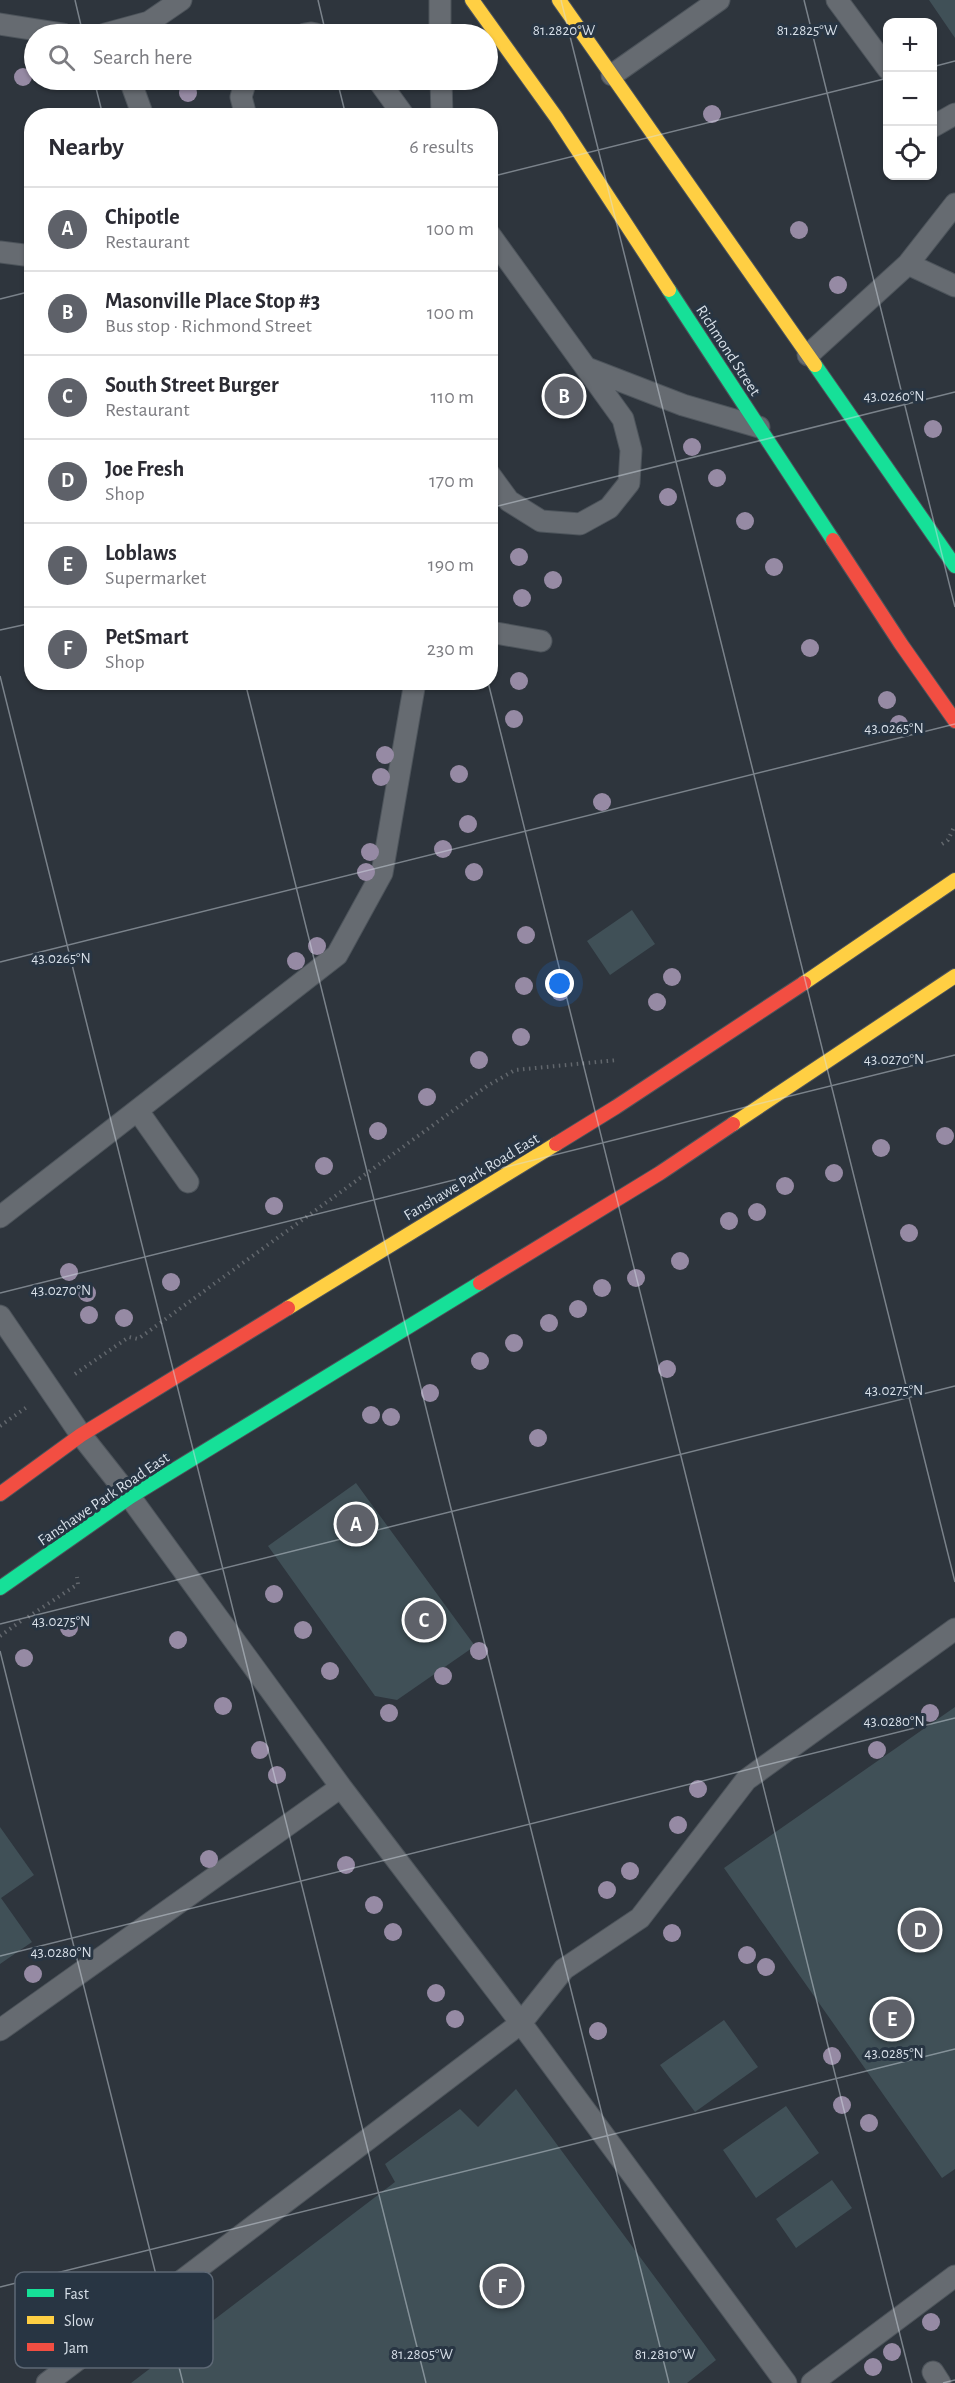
<!DOCTYPE html>
<meta charset="utf-8">
<style>
:root{--surface:#fff;--page:#f7f7f7;--text:#2b2b33;--muted:#7c7c81;--line:#e1e1e2;--accent:#5e6169}
body{margin:0;font-family:"Alegreya Sans",sans-serif;background:var(--page);color:var(--text)}
.controls{position:absolute;right:18px;top:18px;display:grid;overflow:hidden;border-radius:12px;box-shadow:0 2px 4px #0004}
.controls button{width:54px;height:54px;display:grid;place-items:center;padding:0;border:0;border-bottom:2px solid var(--line);background:var(--surface);color:var(--text);font:30px sans-serif}
.you{position:absolute;left:560px;top:984px;width:21px;height:21px;margin:-15px;border:4px solid #fff;border-radius:50%;background:#1a73e8;box-shadow:0 0 0 9px #1a73e833}
.badge{display:grid;place-items:center;width:39px;height:39px;border-radius:50%;background:var(--accent);color:#fff;font-size:20px;font-weight:700}
.pin{position:absolute;translate:-50% -50%;border:3px solid #fff;box-shadow:0 2px 6px #0006}
.list{margin:0;padding:0;list-style:none}
h2{display:flex;justify-content:space-between;align-items:center;height:78px;margin:0;padding:0 24px;font-size:26px}
h2 small{font-size:20px;font-weight:400;color:var(--muted)}
.list li{display:grid;grid-template-columns:39px 1fr auto;gap:18px;align-items:center;box-sizing:border-box;height:84px;padding:0 24px;border-top:2px solid var(--line)}
.list b{display:block;font-size:22px;white-space:nowrap}
.list p{margin:0;font-size:20px;white-space:nowrap;color:var(--muted)}
.list em{font-size:20px;font-style:normal;color:var(--muted)}
.icon{flex:none;width:33px;height:33px;fill:none;stroke:currentColor;stroke-width:2;stroke-linecap:round;stroke-linejoin:round}
.map{position:relative;flex:none;width:955px;height:2383px;overflow:hidden}
.search{position:absolute;background:var(--surface);box-shadow:0 2px 4px #0004;left:24px;top:24px;width:474px;height:66px;display:flex;align-items:center;gap:15px;box-sizing:border-box;padding:0 21px;border-radius:33px;color:var(--muted);font-size:22px}
.panel{position:absolute;background:var(--surface);box-shadow:0 2px 4px #0004;left:24px;top:108px;width:474px;height:582px;border-radius:24px}
.map>svg:first-child{display:block}
</style>
<div class="map">
<svg width="955" height="2383" viewBox="0 0 955 2383">
<rect width="100%" height="100%" fill="#2e353d"/>
<path fill="#405057" d="M 929,0 L 955,0 L 955,38 Z
M 632,910 L 655,944 L 610,975 L 587,941 Z
M 356,1483 L 475,1646 L 397,1700 L 375,1696 L 268,1546 Z
M 955,1707 L 955,2169 L 942,2178 L 724,1868 Z
M 0,1827 L 34,1875 L 1,1898 L 32,1942 L 0,1964 Z
M 724,2020 L 758,2067 L 695,2112 L 660,2065 Z
M 516,2089 L 716,2360 L 687,2383 L 131,2383 L 395,2182 L 385,2164 L 460,2109 L 478,2127 Z
M 786,2106 L 819,2153 L 756,2198 L 723,2150 Z
M 832,2180 L 852,2208 L 796,2248 L 776,2219 Z"/>
<g fill="none" stroke-linecap="round" stroke-linejoin="round">
<defs>
<path id="lane" d="M 440,0 L 440,34
M 837,0 L 888,69
M 0,24 L 63,34
M 105,34 L 149,22 L 181,0
M 305,34 L 311,33 L 316,34
M 612,75 L 719,0
M 130,80 L 143,116
M 246,80 L 241,97 L 246,116
M 378,80 L 404,116
M 441,80 L 442,116
M 932,127 L 955,114
M 490,235 L 623,419 L 631,450 L 629,483 L 609,508 L 580,524 L 541,521 L 509,501 L 490,475
M 0,252 L 32,256
M 908,264 L 955,286
M 808,355 L 908,264 L 955,204
M 587,368 L 683,405 L 759,427
M 490,632 L 541,641
M 138,1111 L 188,1182
M 0,1217 L 337,955 L 382,873 L 415,682
M 0,1316 L 81,1435 L 130,1497 L 341,1787 L 521,2023 L 786,2383
M 0,2030 L 341,1787
M 933,2372 L 940,2383
M 47,2383 L 521,2023 L 564,1969 L 640,1918 L 746,1780 L 955,1629
M 812,2383 L 955,2276"/>
<path id="fast" d="M 669,290 L 833,540
M 815,365 L 955,566
M 0,1588 L 130,1497 L 480,1283"/>
<path id="slow" d="M 472,0 L 556,117 L 669,290
M 559,0 L 815,365
M 804,983 L 955,880
M 733,1124 L 955,976
M 288,1308 L 556,1144"/>
<path id="jam" d="M 833,540 L 901,644 L 955,721
M 556,1144 L 616,1107 L 804,983
M 480,1283 L 660,1173 L 733,1124
M 0,1494 L 81,1435 L 288,1308"/>
</defs>
<use href="#lane" stroke="#4d545b" stroke-width="23"/>
<use href="#fast" stroke="#4d545b" stroke-width="16"/>
<use href="#slow" stroke="#4d545b" stroke-width="16"/>
<use href="#jam" stroke="#4d545b" stroke-width="16"/>
<path stroke="#62676d" stroke-width="4" stroke-dasharray="1.5 4.5" stroke-linecap="butt" d="M 942,844 L 948,840 L 955,825
M 75,1374 L 129,1337 L 138,1339 L 487,1086 L 515,1070 L 618,1060
M 0,1426 L 27,1407
M 28,1617 L 78,1584 L 77,1577
M 0,1636 L 21,1621"/>
<use href="#lane" stroke="#666b71" stroke-width="21"/>
<use href="#fast" stroke="#16e098" stroke-width="14"/>
<use href="#slow" stroke="#ffcf43" stroke-width="14"/>
<use href="#jam" stroke="#f24e42" stroke-width="14"/>
</g>
<g fill="#968aa4">
<circle cx="23" cy="77" r="9"/>
<circle cx="188" cy="93" r="9"/>
<circle cx="712" cy="114" r="9"/>
<circle cx="799" cy="230" r="9"/>
<circle cx="838" cy="285" r="9"/>
<circle cx="933" cy="429" r="9"/>
<circle cx="692" cy="447" r="9"/>
<circle cx="717" cy="478" r="9"/>
<circle cx="668" cy="497" r="9"/>
<circle cx="745" cy="521" r="9"/>
<circle cx="519" cy="557" r="9"/>
<circle cx="774" cy="567" r="9"/>
<circle cx="553" cy="580" r="9"/>
<circle cx="522" cy="598" r="9"/>
<circle cx="810" cy="648" r="9"/>
<circle cx="519" cy="681" r="9"/>
<circle cx="887" cy="700" r="9"/>
<circle cx="514" cy="719" r="9"/>
<circle cx="899" cy="724" r="9"/>
<circle cx="385" cy="755" r="9"/>
<circle cx="459" cy="774" r="9"/>
<circle cx="381" cy="777" r="9"/>
<circle cx="602" cy="802" r="9"/>
<circle cx="468" cy="824" r="9"/>
<circle cx="443" cy="849" r="9"/>
<circle cx="370" cy="852" r="9"/>
<circle cx="366" cy="872" r="9"/>
<circle cx="474" cy="872" r="9"/>
<circle cx="526" cy="935" r="9"/>
<circle cx="317" cy="946" r="9"/>
<circle cx="296" cy="961" r="9"/>
<circle cx="672" cy="977" r="9"/>
<circle cx="524" cy="986" r="9"/>
<circle cx="560" cy="992" r="9"/>
<circle cx="657" cy="1002" r="9"/>
<circle cx="521" cy="1037" r="9"/>
<circle cx="479" cy="1060" r="9"/>
<circle cx="427" cy="1097" r="9"/>
<circle cx="378" cy="1131" r="9"/>
<circle cx="945" cy="1136" r="9"/>
<circle cx="881" cy="1148" r="9"/>
<circle cx="324" cy="1166" r="9"/>
<circle cx="834" cy="1173" r="9"/>
<circle cx="785" cy="1186" r="9"/>
<circle cx="274" cy="1206" r="9"/>
<circle cx="757" cy="1212" r="9"/>
<circle cx="729" cy="1221" r="9"/>
<circle cx="909" cy="1233" r="9"/>
<circle cx="680" cy="1261" r="9"/>
<circle cx="69" cy="1272" r="9"/>
<circle cx="636" cy="1278" r="9"/>
<circle cx="171" cy="1282" r="9"/>
<circle cx="602" cy="1288" r="9"/>
<circle cx="87" cy="1293" r="9"/>
<circle cx="578" cy="1309" r="9"/>
<circle cx="89" cy="1315" r="9"/>
<circle cx="124" cy="1318" r="9"/>
<circle cx="549" cy="1323" r="9"/>
<circle cx="514" cy="1343" r="9"/>
<circle cx="480" cy="1361" r="9"/>
<circle cx="667" cy="1369" r="9"/>
<circle cx="430" cy="1393" r="9"/>
<circle cx="371" cy="1415" r="9"/>
<circle cx="391" cy="1417" r="9"/>
<circle cx="538" cy="1438" r="9"/>
<circle cx="274" cy="1594" r="9"/>
<circle cx="69" cy="1628" r="9"/>
<circle cx="303" cy="1630" r="9"/>
<circle cx="178" cy="1640" r="9"/>
<circle cx="479" cy="1651" r="9"/>
<circle cx="24" cy="1658" r="9"/>
<circle cx="330" cy="1671" r="9"/>
<circle cx="443" cy="1676" r="9"/>
<circle cx="223" cy="1706" r="9"/>
<circle cx="389" cy="1713" r="9"/>
<circle cx="930" cy="1713" r="9"/>
<circle cx="260" cy="1750" r="9"/>
<circle cx="877" cy="1750" r="9"/>
<circle cx="277" cy="1775" r="9"/>
<circle cx="698" cy="1789" r="9"/>
<circle cx="678" cy="1825" r="9"/>
<circle cx="209" cy="1859" r="9"/>
<circle cx="346" cy="1865" r="9"/>
<circle cx="630" cy="1871" r="9"/>
<circle cx="607" cy="1890" r="9"/>
<circle cx="374" cy="1905" r="9"/>
<circle cx="393" cy="1932" r="9"/>
<circle cx="672" cy="1933" r="9"/>
<circle cx="747" cy="1955" r="9"/>
<circle cx="766" cy="1967" r="9"/>
<circle cx="33" cy="1974" r="9"/>
<circle cx="436" cy="1993" r="9"/>
<circle cx="455" cy="2019" r="9"/>
<circle cx="598" cy="2031" r="9"/>
<circle cx="832" cy="2056" r="9"/>
<circle cx="842" cy="2105" r="9"/>
<circle cx="869" cy="2123" r="9"/>
<circle cx="931" cy="2322" r="9"/>
<circle cx="892" cy="2352" r="9"/>
<circle cx="873" cy="2367" r="9"/>
</g>
<path fill="none" stroke="#d7dfe8" stroke-width="1.5" stroke-opacity="0.45" d="M 75,0 L 83,34M 318,0 L 326,34M 561,0 L 955,1582M 804,0 L 955,607M 932,67 L 955,61M 94,80 L 103,116M 337,80 L 346,116M 490,177 L 888,78M 0,299 L 32,291M 490,508 L 955,392M 0,630 L 32,623M 0,676 L 426,2383M 245,682 L 669,2383M 488,682 L 912,2383M 0,962 L 955,724M 0,1293 L 955,1055M 0,1624 L 955,1386M 0,1651 L 183,2383M 0,1956 L 955,1718M 0,2287 L 955,2049M 943,2383 L 955,2380"/>
<g text-anchor="middle" stroke-width="6" stroke-linejoin="round" paint-order="stroke">
<g font-size="16" fill="#d7dfe8" stroke="#283543">
<text transform="translate(729 350) rotate(57)" y="6">Richmond Street</text>
<text transform="translate(471 1176) rotate(-31)" y="6">Fanshawe Park Road East</text>
<text transform="translate(103 1498) rotate(-34)" y="6">Fanshawe Park Road East</text>
</g>
</g>
<rect x="15" y="2272" width="198" height="96" rx="9" fill="#283543" stroke="#5d6875" stroke-width="1.5"/>
<rect x="27" y="2289" width="27" height="8" fill="#16e098"/>
<rect x="27" y="2316" width="27" height="8" fill="#ffcf43"/>
<rect x="27" y="2343" width="27" height="8" fill="#f24e42"/>
<g font-size="16" fill="#d7dfe8">
<text x="64" y="2299">Fast</text>
<text x="64" y="2326">Slow</text>
<text x="64" y="2353">Jam</text>
</g>
<g font-size="15" text-anchor="middle" fill="#d7dfe8" stroke="#283543" stroke-width="6" stroke-linejoin="round" paint-order="stroke">
<text x="564" y="35">81.2820°W</text>
<text x="807" y="35">81.2825°W</text>
<text x="894" y="401">43.0260°N</text>
<text x="894" y="733">43.0265°N</text>
<text x="61" y="963">43.0265°N</text>
<text x="894" y="1064">43.0270°N</text>
<text x="61" y="1295">43.0270°N</text>
<text x="894" y="1395">43.0275°N</text>
<text x="61" y="1626">43.0275°N</text>
<text x="894" y="1726">43.0280°N</text>
<text x="61" y="1957">43.0280°N</text>
<text x="894" y="2058">43.0285°N</text>
<text x="422" y="2359">81.2805°W</text>
<text x="665" y="2359">81.2810°W</text>
</g>
</svg>
<div class="controls">
<button>+</button>
<button>−</button>
<button><svg class="icon" aria-label="locate" viewBox="0 0 24 24"><circle cx="12" cy="12" r="6"/><path d="M12 2v4M12 18v4M2 12h4M18 12h4"/></svg></button>
</div>
<div class="you"></div>
<div class="pin badge" style="left:356px;top:1524px">A</div>
<div class="pin badge" style="left:564px;top:396px">B</div>
<div class="pin badge" style="left:424px;top:1620px">C</div>
<div class="pin badge" style="left:920px;top:1930px">D</div>
<div class="pin badge" style="left:892px;top:2019px">E</div>
<div class="pin badge" style="left:502px;top:2286px">F</div>
<div class="search"><svg class="icon" aria-label="search" viewBox="0 0 24 24"><circle cx="10" cy="10" r="6"/><path d="M15 15l6 6"/></svg>Search here</div>
<section class="panel">
<h2>Nearby<small>6 results</small></h2>
<ul class="list">
<li><span class="badge">A</span><div><b>Chipotle</b><p>Restaurant</p></div><em>100 m</em></li>
<li><span class="badge">B</span><div><b>Masonville Place Stop #3</b><p>Bus stop · Richmond Street</p></div><em>100 m</em></li>
<li><span class="badge">C</span><div><b>South Street Burger</b><p>Restaurant</p></div><em>110 m</em></li>
<li><span class="badge">D</span><div><b>Joe Fresh</b><p>Shop</p></div><em>170 m</em></li>
<li><span class="badge">E</span><div><b>Loblaws</b><p>Supermarket</p></div><em>190 m</em></li>
<li><span class="badge">F</span><div><b>PetSmart</b><p>Shop</p></div><em>230 m</em></li>
</ul>
</section>
</div>
